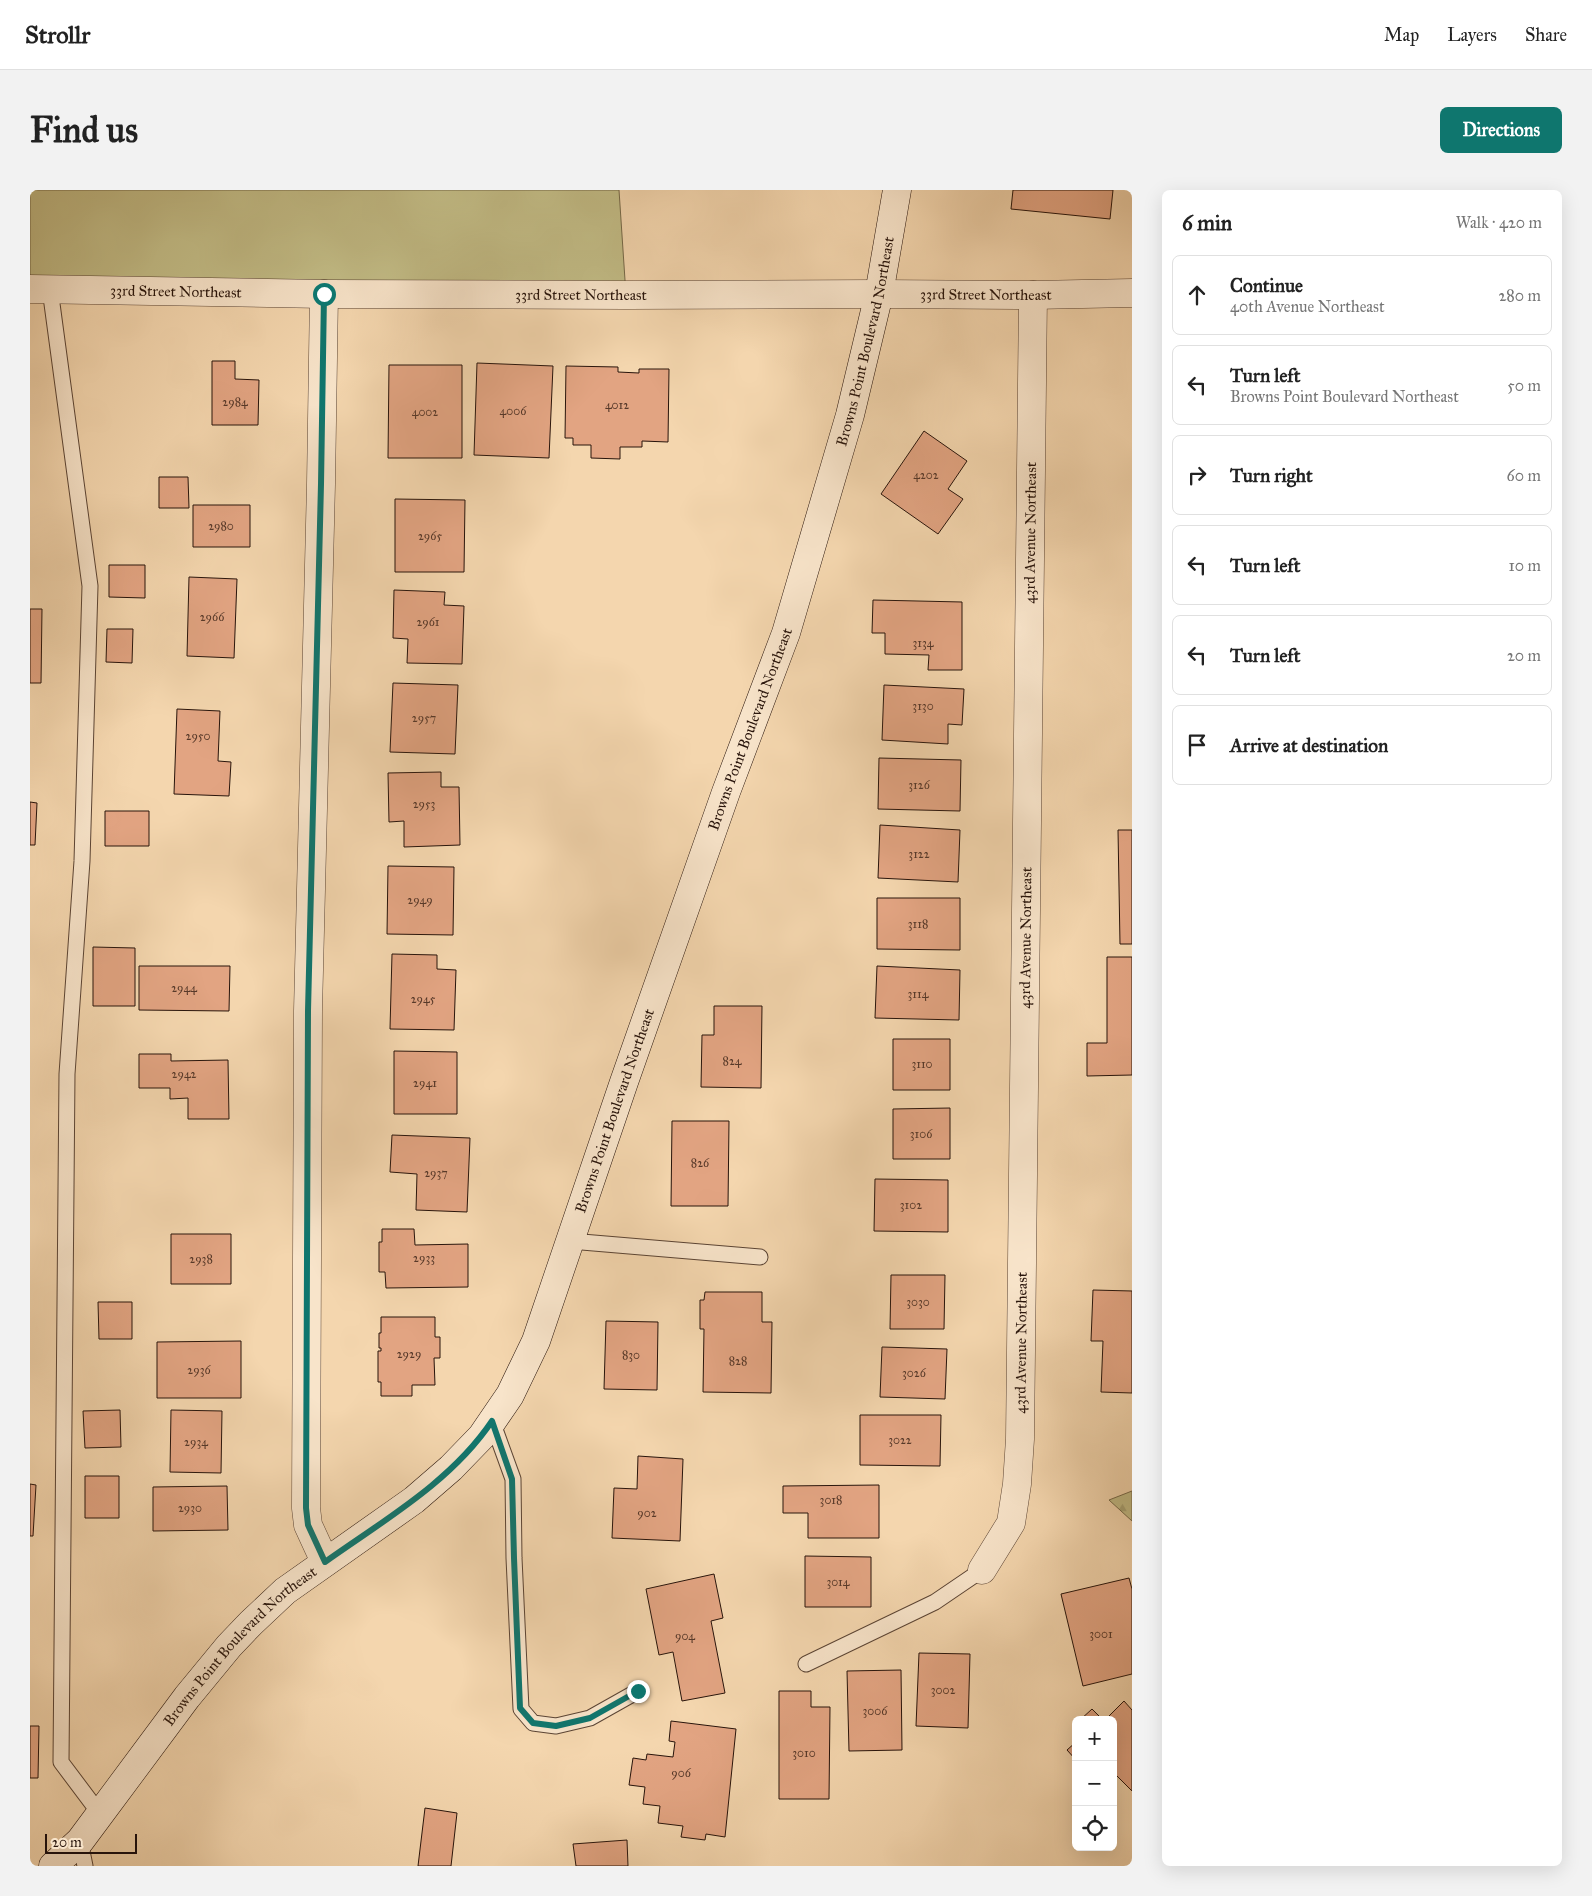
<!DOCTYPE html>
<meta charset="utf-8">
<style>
:root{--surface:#fff;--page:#f2f2f2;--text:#222;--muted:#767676;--line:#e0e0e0;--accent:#0f766e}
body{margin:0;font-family:"IM FELL Great Primer",serif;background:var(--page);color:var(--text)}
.controls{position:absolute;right:15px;bottom:15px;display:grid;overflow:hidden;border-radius:8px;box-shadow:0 5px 20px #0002}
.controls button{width:45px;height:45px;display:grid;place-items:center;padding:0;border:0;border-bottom:1px solid var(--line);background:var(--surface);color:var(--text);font:25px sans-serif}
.scale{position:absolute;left:15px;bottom:12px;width:92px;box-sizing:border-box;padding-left:5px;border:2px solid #28140b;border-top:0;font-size:14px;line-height:18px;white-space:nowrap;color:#28140b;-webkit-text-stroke:4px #f8e4ca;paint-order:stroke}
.stop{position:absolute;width:15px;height:15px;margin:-11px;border:4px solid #0f766e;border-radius:50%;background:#fff}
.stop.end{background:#0f766e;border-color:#fff;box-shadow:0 1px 5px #0008}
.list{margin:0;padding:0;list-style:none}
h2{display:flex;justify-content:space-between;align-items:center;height:65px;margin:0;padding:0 20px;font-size:21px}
h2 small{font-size:16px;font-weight:400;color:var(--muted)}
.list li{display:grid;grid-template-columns:32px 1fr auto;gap:15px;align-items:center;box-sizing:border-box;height:80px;margin:0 10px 10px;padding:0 10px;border:1px solid var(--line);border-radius:8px}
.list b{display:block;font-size:19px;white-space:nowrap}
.list p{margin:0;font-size:16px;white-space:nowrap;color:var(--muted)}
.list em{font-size:16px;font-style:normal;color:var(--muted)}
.icon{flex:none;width:28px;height:28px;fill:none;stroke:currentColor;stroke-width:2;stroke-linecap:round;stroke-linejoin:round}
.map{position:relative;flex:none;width:1102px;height:1676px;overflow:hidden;border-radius:8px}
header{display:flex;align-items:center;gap:30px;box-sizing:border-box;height:70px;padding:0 25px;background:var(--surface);border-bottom:1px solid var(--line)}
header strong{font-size:24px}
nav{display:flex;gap:28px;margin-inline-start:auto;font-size:18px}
.intro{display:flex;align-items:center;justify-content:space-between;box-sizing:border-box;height:120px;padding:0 30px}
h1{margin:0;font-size:35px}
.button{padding:12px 22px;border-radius:8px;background:var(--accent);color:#fff;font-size:18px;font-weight:700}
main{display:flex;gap:30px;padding:0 30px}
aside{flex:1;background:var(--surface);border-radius:8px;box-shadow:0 5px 20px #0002}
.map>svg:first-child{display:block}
</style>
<header>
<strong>Strollr</strong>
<nav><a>Map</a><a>Layers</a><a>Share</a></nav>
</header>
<div class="intro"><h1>Find us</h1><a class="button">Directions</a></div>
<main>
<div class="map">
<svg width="1102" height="1676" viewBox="0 0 1102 1676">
<defs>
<pattern id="forest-firs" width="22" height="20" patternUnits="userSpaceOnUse" patternTransform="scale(1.25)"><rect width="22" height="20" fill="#c2bc86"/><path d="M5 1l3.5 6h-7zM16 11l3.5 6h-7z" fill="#a7a172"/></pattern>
</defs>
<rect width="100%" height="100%" fill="#f4d6ae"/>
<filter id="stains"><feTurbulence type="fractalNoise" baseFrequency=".004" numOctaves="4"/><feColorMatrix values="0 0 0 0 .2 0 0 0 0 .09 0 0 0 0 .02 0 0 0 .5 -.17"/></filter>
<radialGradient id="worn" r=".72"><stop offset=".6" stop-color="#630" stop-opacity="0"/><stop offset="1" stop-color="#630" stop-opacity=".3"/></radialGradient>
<path fill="#c2bc86" stroke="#756848" d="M 0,0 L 589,0 L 596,105 L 0,99 Z"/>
<path fill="url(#forest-firs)" stroke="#756848" d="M 1102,1301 L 1102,1331 L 1079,1310 Z"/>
<path fill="#e2a482" stroke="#28140b" d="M 983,0 L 1083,0 L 1080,29 L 981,19 Z
M 182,171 L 205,171 L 205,189 L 229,190 L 228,235 L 182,235 Z
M 447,173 L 523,176 L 519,268 L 444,265 Z
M 359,175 L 432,175 L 432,268 L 358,268 Z
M 536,176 L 588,177 L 588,182 L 609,183 L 609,179 L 639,179 L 638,252 L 612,251 L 612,257 L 590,257 L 590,269 L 561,268 L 561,255 L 543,255 L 543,248 L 535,248 Z
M 894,241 L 937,271 L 918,299 L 933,309 L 908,344 L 851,304 Z
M 129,287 L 158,287 L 159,318 L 129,318 Z
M 365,309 L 435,310 L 434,382 L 365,382 Z
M 163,315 L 220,315 L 220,357 L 163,357 Z
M 79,375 L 115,375 L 115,408 L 79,407 Z
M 159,387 L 207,389 L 204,468 L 157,466 Z
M 364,400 L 415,402 L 414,415 L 434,416 L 432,474 L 377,473 L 378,449 L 363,448 Z
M 843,410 L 932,412 L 932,480 L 898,480 L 899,465 L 855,464 L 855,443 L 842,443 Z
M 0,419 L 12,419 L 11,493 L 0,493 Z
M 77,439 L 103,439 L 102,473 L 76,472 Z
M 363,493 L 428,495 L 425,564 L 360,562 Z
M 854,495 L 934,499 L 932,535 L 918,534 L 918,554 L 852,550 Z
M 147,519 L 190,521 L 188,571 L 201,572 L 199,606 L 144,604 Z
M 849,568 L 931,570 L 930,621 L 848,619 Z
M 411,582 L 411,597 L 429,597 L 430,655 L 374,657 L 374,631 L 359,632 L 358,583 Z
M 0,612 L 7,613 L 5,655 L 0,655 Z
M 75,621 L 119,621 L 119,656 L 75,656 Z
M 850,635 L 930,640 L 928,692 L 848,688 Z
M 1088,640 L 1102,640 L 1102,754 L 1090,754 Z
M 358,676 L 424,677 L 423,745 L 357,744 Z
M 847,708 L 930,708 L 930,760 L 847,759 Z
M 63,757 L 105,758 L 105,816 L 63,816 Z
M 362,764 L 407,765 L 407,779 L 426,780 L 424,840 L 360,839 Z
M 1077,767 L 1102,767 L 1102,885 L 1057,886 L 1057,853 L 1077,853 Z
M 109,776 L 200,776 L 199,821 L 109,820 Z
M 847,776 L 930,780 L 929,830 L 845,828 Z
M 684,816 L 732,816 L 731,898 L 671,897 L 672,845 L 684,845 Z
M 863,849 L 920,849 L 920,900 L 863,900 Z
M 364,861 L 427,862 L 427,924 L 364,924 Z
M 109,864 L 141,864 L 141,871 L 198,870 L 199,929 L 158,929 L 158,908 L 140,909 L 140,898 L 109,898 Z
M 920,918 L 920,969 L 863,969 L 863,919 Z
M 642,931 L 699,931 L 698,1016 L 641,1016 Z
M 362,945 L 440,948 L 437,1022 L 386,1020 L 387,984 L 360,982 Z
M 845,989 L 918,990 L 918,1042 L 844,1041 Z
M 352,1039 L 384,1039 L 385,1055 L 438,1054 L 438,1097 L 356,1098 L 355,1082 L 349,1082 L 349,1052 L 352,1052 Z
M 141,1044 L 201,1044 L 201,1094 L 141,1094 Z
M 861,1085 L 915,1085 L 914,1139 L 860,1139 Z
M 1063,1100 L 1102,1101 L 1102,1203 L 1071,1202 L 1073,1151 L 1061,1151 Z
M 675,1102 L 732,1102 L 732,1132 L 742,1132 L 741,1203 L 673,1202 L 674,1139 L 670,1139 L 670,1110 L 674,1110 Z
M 68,1112 L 102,1112 L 102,1149 L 69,1149 Z
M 351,1127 L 405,1127 L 405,1147 L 410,1147 L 410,1168 L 404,1168 L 405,1195 L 382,1195 L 382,1206 L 351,1206 L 351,1192 L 348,1192 L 348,1161 L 351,1161 L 351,1158 L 349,1158 L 349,1143 L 351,1143 Z
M 576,1131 L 628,1132 L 627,1200 L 574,1199 Z
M 211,1151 L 211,1208 L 127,1208 L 127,1152 Z
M 852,1157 L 917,1159 L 915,1209 L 850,1207 Z
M 90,1220 L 91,1257 L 55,1258 L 53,1221 Z
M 141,1220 L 192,1221 L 191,1283 L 140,1282 Z
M 830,1225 L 911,1225 L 910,1276 L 830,1275 Z
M 608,1266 L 653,1269 L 650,1351 L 582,1348 L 584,1298 L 607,1299 Z
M 55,1286 L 89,1286 L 89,1328 L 55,1328 Z
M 0,1294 L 6,1295 L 3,1346 L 0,1346 Z
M 849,1295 L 849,1348 L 778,1348 L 778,1323 L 753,1323 L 753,1296 Z
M 197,1296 L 198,1340 L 123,1341 L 123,1297 Z
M 775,1366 L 841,1367 L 841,1417 L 775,1417 Z
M 684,1384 L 693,1428 L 681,1431 L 695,1503 L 652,1511 L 643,1462 L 629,1465 L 616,1399 Z
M 1099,1388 L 1102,1399 L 1102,1484 L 1053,1496 L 1031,1404 Z
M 889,1463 L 940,1464 L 938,1538 L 886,1536 Z
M 871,1480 L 872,1560 L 819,1561 L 817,1481 Z
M 749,1501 L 781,1501 L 781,1517 L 800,1517 L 799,1609 L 749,1609 Z
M 1094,1511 L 1102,1520 L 1102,1601 L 1083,1582 L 1083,1530 L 1075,1530 Z
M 1062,1519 L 1073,1530 L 1050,1530 Z
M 641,1531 L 706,1539 L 695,1647 L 676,1644 L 675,1650 L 651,1647 L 653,1636 L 628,1633 L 630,1616 L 613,1614 L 615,1597 L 599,1595 L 603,1568 L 616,1570 L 617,1564 L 643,1567 L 645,1552 L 639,1551 Z
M 0,1536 L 9,1536 L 8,1588 L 0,1588 Z
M 1046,1552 L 1046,1570 L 1037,1560 Z
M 395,1618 L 427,1623 L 421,1676 L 388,1676 Z
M 597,1650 L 598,1676 L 546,1676 L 543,1654 Z"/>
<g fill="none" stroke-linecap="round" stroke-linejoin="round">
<defs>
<path id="lane" d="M 20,99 L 60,396 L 52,671 L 37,884 L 31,1572 L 70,1624
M 540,1051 L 730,1067
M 462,1231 L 483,1289 L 484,1368 L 491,1519 L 503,1533 L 526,1536 L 560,1528 L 608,1501
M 776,1474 L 905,1412 L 952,1380
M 50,1651 L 55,1676"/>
<g id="street">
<path id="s1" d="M 0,99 L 294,104 L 596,105 L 849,104 L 1003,105 L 1102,103"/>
<path d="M 294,104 L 291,294 L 278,821 L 276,1318 L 278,1335 L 295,1372"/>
<path id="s2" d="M 952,1380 L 981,1333 L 987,1294 L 990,1249 L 1003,105"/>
</g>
<g id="secondary">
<path id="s3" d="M 23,1676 L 50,1651 L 157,1507 L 199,1456 L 221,1433 L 255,1401 L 384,1310 L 421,1278 L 452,1246 L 480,1205 L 506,1151 L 594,892 L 696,602 L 756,443 L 820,225 L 849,104 L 867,0"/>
</g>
</defs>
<use href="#lane" stroke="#5b4434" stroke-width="17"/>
<use href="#street" stroke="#5b4434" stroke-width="29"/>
<use href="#secondary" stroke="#28140b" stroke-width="29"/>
<use href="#lane" stroke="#f8e4ca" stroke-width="15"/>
<use href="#street" stroke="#f8e4ca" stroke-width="28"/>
<use href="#secondary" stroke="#f8e4ca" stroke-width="28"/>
</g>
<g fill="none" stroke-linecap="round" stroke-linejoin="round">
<path stroke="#0f766e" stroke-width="6" d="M 294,104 L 291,294 L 278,821 L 276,1318 L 278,1335 L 295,1372 C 354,1330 421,1292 462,1231 L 482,1289 L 484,1368 L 490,1518 L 503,1533 L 526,1536 L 560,1528 L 608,1501"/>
</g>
<g text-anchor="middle" stroke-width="4" stroke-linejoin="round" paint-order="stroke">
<g font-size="12" fill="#563829">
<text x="205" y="216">2984</text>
<text x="587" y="219">4012</text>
<text x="483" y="225">4006</text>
<text x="395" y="226">4002</text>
<text x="896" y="289">4202</text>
<text x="191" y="340">2980</text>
<text x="400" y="350">2965</text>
<text x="182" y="431">2966</text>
<text x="398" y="436">2961</text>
<text x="893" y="457">3134</text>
<text x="893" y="520">3130</text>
<text x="394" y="532">2957</text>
<text x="168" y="550">2950</text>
<text x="889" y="599">3126</text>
<text x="394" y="618">2953</text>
<text x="889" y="668">3122</text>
<text x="390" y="714">2949</text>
<text x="888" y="738">3118</text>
<text x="154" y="802">2944</text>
<text x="888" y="808">3114</text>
<text x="393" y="813">2945</text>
<text x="702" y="875">824</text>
<text x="892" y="878">3110</text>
<text x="154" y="888">2942</text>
<text x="395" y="897">2941</text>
<text x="891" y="948">3106</text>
<text x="670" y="977">826</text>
<text x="406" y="987">2937</text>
<text x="881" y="1019">3102</text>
<text x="394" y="1072">2933</text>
<text x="171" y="1073">2938</text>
<text x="888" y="1116">3030</text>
<text x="379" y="1168">2929</text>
<text x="601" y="1169">830</text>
<text x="708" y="1175">828</text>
<text x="169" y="1184">2936</text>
<text x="884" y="1187">3026</text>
<text x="870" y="1254">3022</text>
<text x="166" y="1256">2934</text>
<text x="801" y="1314">3018</text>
<text x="160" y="1322">2930</text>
<text x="617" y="1327">902</text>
<text x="808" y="1396">3014</text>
<text x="1071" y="1448">3001</text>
<text x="655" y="1450">904</text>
<text x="913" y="1504">3002</text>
<text x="845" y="1525">3006</text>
<text x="774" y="1567">3010</text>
<text x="651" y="1587">906</text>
</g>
<g font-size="15" fill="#28140b" stroke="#f8e4ca">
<text dy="5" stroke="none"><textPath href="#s1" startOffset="146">33rd Street Northeast</textPath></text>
<text dy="5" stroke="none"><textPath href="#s1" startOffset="551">33rd Street Northeast</textPath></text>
<text dy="5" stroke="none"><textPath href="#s1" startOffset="956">33rd Street Northeast</textPath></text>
<text dy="5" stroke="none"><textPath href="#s3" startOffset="1775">Browns Point Boulevard Northeast</textPath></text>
<text dy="5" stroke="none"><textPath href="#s2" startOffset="1046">43rd Avenue Northeast</textPath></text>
<text dy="5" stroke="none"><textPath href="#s3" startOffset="1370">Browns Point Boulevard Northeast</textPath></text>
<text dy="5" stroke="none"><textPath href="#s2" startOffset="641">43rd Avenue Northeast</textPath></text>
<text dy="5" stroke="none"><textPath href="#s3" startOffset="965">Browns Point Boulevard Northeast</textPath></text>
<text dy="5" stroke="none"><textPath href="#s2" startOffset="236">43rd Avenue Northeast</textPath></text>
<text dy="5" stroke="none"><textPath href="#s3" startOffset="290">Browns Point Boulevard Northeast</textPath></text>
</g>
</g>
<rect width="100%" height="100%" filter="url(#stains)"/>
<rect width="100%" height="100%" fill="url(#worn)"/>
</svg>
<div class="controls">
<button>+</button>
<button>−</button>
<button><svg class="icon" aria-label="locate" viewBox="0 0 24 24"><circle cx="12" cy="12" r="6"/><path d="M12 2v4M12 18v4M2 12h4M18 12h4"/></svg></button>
</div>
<div class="scale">20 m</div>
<div class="stop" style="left:294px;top:104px"></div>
<div class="stop end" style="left:608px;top:1501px"></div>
</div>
<aside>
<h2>6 min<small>Walk · 420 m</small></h2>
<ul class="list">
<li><svg class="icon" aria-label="ahead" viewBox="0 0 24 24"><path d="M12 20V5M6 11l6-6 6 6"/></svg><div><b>Continue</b><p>40th Avenue Northeast</p></div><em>280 m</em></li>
<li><svg class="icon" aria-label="left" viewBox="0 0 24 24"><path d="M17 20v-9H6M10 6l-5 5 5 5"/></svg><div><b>Turn left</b><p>Browns Point Boulevard Northeast</p></div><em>50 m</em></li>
<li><svg class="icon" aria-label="right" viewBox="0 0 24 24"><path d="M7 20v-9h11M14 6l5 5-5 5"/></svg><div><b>Turn right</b></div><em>60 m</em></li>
<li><svg class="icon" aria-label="left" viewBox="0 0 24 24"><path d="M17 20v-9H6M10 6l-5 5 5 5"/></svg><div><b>Turn left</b></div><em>10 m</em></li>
<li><svg class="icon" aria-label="left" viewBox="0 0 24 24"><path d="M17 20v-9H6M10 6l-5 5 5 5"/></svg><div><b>Turn left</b></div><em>20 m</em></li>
<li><svg class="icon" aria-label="arrive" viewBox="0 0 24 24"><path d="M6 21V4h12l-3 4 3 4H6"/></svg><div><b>Arrive at destination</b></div></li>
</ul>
</aside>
</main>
